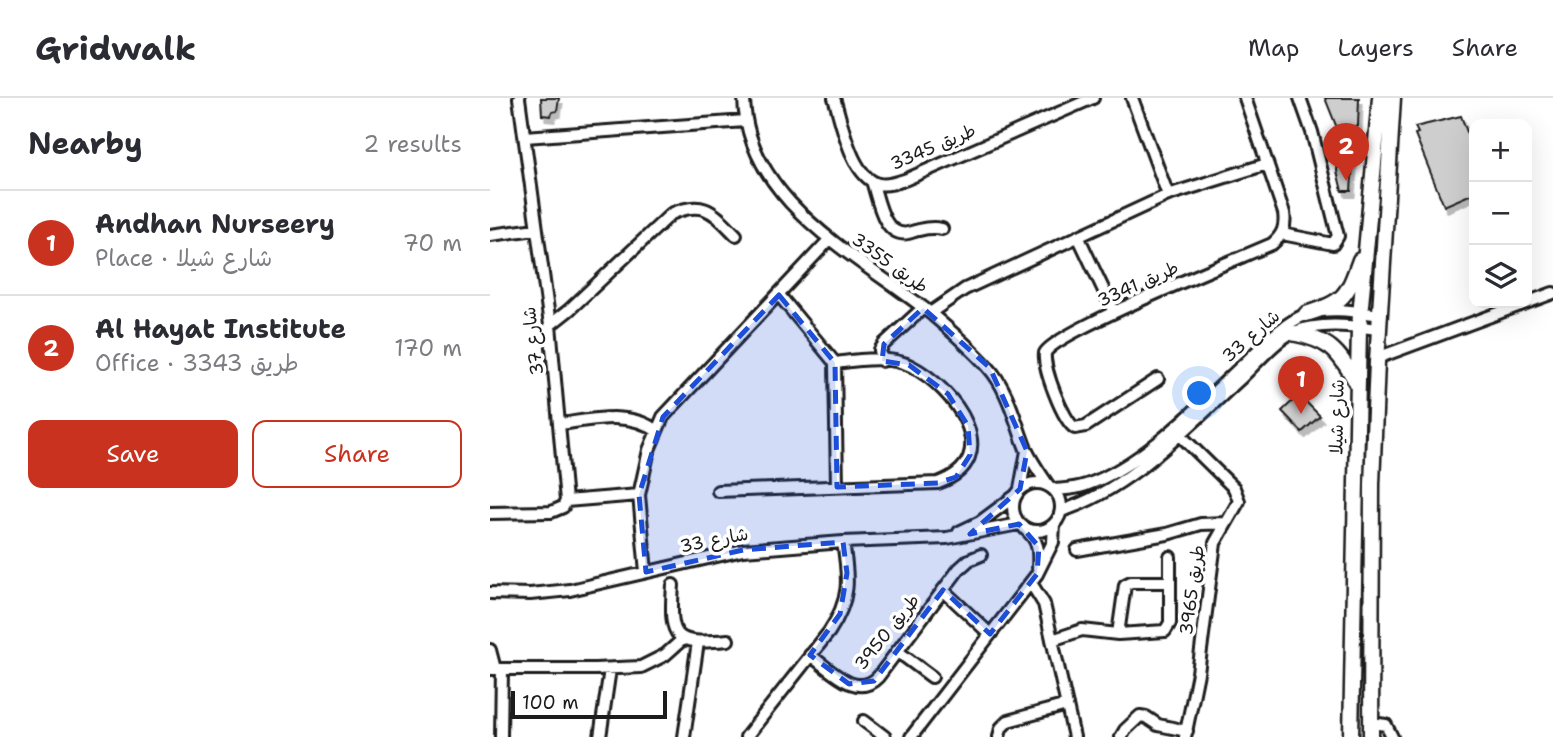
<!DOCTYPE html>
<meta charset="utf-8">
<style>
:root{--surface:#fff;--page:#f7f7f7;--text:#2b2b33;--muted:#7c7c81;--line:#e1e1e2;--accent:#c8321e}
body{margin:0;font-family:"Shantell Sans","Playpen Sans Arabic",sans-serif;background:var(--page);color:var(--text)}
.controls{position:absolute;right:21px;top:21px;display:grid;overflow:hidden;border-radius:14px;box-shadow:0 7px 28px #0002}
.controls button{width:63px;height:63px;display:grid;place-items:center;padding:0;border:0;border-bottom:2px solid var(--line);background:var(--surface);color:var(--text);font:35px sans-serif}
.scale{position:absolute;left:21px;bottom:18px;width:156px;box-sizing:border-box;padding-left:7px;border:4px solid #1c1c1c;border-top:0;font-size:19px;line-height:24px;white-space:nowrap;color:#1c1c1c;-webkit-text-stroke:5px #fff;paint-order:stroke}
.you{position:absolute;left:710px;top:296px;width:24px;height:24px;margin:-18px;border:5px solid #fff;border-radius:50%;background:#1a73e8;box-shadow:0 0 0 10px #1a73e833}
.badge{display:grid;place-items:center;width:46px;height:46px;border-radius:50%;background:var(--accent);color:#fff;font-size:23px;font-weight:700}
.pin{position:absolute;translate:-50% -58px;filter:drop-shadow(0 2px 4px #0008)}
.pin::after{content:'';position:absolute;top:37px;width:24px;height:21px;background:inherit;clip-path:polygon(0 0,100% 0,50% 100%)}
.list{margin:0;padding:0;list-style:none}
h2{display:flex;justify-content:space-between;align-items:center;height:91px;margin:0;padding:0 28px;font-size:30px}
h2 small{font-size:23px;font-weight:400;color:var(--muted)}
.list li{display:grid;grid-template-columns:46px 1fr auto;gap:21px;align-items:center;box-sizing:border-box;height:105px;padding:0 28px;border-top:2px solid var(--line)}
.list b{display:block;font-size:26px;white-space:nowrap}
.list p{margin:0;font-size:23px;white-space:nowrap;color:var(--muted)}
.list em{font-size:23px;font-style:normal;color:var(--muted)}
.actions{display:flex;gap:14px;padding:21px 28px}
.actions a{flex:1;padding:16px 0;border:2px solid var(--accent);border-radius:14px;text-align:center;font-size:24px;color:var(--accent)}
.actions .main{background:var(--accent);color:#fff}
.icon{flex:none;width:38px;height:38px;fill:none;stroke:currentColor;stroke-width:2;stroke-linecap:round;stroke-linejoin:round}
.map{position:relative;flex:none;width:1063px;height:639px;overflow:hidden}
header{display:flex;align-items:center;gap:42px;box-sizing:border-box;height:98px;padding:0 35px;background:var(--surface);border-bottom:2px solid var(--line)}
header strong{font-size:33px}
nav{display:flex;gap:38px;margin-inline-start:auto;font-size:24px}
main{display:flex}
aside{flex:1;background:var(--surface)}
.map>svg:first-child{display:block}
</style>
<header>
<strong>Gridwalk</strong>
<nav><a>Map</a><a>Layers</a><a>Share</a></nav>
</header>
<main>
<aside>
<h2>Nearby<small>2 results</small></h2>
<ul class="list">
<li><span class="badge">1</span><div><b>Andhan Nurseery</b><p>Place · شارع شيلا</p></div><em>70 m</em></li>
<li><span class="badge">2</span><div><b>Al Hayat Institute</b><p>Office · طريق 3343</p></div><em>170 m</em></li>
</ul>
<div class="actions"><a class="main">Save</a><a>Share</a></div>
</aside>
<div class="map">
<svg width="1063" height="639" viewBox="0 0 1063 639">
<defs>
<filter id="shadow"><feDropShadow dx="3.5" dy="6" stdDeviation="0" flood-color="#0004"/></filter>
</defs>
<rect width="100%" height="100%" fill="#fff"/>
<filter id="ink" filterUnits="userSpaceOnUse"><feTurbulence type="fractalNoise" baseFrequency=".0143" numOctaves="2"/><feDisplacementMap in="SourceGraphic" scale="14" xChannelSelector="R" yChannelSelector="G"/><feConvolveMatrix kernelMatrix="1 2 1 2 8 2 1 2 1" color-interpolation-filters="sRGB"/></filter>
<g filter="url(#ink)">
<path fill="#cecece" stroke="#1c1c1c" stroke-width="2" filter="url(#shadow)" d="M 51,0 L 69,0 L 67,13 L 62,14 L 61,18 L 52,17 Z
M 835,0 L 869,0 L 868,28 L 849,35 Z
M 971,18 L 984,53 L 984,95 L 954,108 L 925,36 L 928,35 L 925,29 Z
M 848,62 L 863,63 L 861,93 L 852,93 L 847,73 Z
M 809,297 L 830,318 L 812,334 L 792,313 Z"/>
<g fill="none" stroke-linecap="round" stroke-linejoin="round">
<defs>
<path id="street" d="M 254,0 C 256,103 368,158 439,214 C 459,231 480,249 498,269 C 518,291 525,323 536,351 C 542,364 550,375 558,387
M 344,0 C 352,24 361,79 389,86 C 398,88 408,84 417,81 L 603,0
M 642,0 L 678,97
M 35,39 L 255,23
M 382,83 C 388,100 393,140 418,135 C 429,132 440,128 452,131
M 792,136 L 843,146 L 848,138 L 822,34 L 810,0
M 0,137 L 46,131
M 588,138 L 624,214
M 289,197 L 345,265 L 347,389
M 440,215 L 475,191 L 678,97 L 777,66
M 60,227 L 79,212 L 181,116 C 214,101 223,114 246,137
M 887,260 L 1063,195
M 392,263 L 390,252 L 394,246 L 433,210
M 668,281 L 596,328 L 585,330 C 573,323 553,270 555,255 C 566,233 748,161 782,146 C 793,137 796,128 794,115 L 755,0
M 70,326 C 101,322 140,312 167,333
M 689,336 L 744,390 L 749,403 L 725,445 L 708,575 L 695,639
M523 409a24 24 0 1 1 48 0a24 24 0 1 1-48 0Z
M 530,391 L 537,353
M 564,392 C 575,391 586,391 596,387 C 654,367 712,305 757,263 C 774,247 792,226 815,217 C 837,208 868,214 890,217
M 228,393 L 448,385 C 517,360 464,290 421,268 C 399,257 368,262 345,265
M 76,403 L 149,397
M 571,413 C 640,392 699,327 751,280 C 767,265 785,242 804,234 C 832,224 861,228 889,231
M 0,415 L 61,414 L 73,409 L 76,403 L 60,227 L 29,0
M 535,431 C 549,442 549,453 548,470
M 469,434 L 490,424 L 525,398
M 587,452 L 677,436 L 711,426 L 735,425
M 156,474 L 149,397 L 159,352 L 173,319 L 339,142
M 541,485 L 554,506 L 584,639
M 183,487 C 179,542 184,547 238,542
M 453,492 L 500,536
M 0,495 L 40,496 L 80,492 L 253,452 L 353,444 L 457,440 L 529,426
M 628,536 L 635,487 L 641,484 L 680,484
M 562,542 L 592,532 L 628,536 L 675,533 L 680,525 L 680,459
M 0,552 L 5,571
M 407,553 L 442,579
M 320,557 C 340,571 366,602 388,579 L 469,471 L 479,462 L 491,457
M 0,571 L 105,571 L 151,569 L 175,557 L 193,541
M 374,623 L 395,639
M 881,625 L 896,627 L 902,639
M 11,639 L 12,571
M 110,639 L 120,571
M 194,639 L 208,544
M 256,639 L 339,534 C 361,501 359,481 353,444
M 421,639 L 547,476 L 563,444 L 564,426
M 509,639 L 511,630 L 518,623 L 577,607
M 631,639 L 635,632 L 650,618 L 656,619 L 668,627 L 697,633"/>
<path id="secondary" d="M 816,216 C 855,204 857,198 870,162
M 802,235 C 839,242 848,252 866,284
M 861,639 L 869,229 L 890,0
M 881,639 L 882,386 L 887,264 L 903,0"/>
</defs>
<use href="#street" stroke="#1c1c1c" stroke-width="16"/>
<use href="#secondary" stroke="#1c1c1c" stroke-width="19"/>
<use href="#street" stroke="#fff" stroke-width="10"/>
<use href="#secondary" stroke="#fff" stroke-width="14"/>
</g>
</g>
<path fill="#1d4ed8" fill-opacity="0.2" stroke="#1d4ed8" stroke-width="5" stroke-dasharray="14 9" stroke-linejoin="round" d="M 289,197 L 345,265 L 347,389 L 448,385 L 466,379 L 480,357 L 478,328 L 458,296 L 419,267 L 392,263 L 394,246 L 433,210 L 500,270 L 537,353 L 530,391 L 480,436 L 529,426 L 549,449 L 547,476 L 500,536 L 453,492 L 384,583 L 359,586 L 320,557 L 350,516 L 357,475 L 353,444 L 253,452 L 156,474 L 149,397 L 173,319 Z"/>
<g text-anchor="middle" stroke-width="7" stroke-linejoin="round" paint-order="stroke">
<g font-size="18" fill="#1c1c1c" stroke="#fff">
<text transform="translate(443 49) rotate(-23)" y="6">طريق 3345</text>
<text transform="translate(400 165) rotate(36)" y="6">طريق 3355</text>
<text transform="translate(648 186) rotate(-24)" y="6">طريق 3341</text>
<text transform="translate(761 238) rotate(-41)" y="6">شارع 33</text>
<text transform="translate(43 243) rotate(-97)" y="6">شارع 37</text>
<text transform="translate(847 319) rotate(-89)" y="6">شارع شيلا</text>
<text transform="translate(224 442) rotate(-11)" y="6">شارع 33</text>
<text transform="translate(702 492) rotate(-82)" y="6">طريق 3965</text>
<text transform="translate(397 534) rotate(-51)" y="6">طريق 3950</text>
</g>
</g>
</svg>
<div class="controls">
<button>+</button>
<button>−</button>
<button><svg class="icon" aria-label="layers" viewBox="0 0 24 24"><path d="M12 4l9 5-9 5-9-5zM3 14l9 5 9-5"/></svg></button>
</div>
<div class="scale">100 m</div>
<div class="you"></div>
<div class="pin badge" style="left:811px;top:316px">1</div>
<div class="pin badge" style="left:856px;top:83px">2</div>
</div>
</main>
